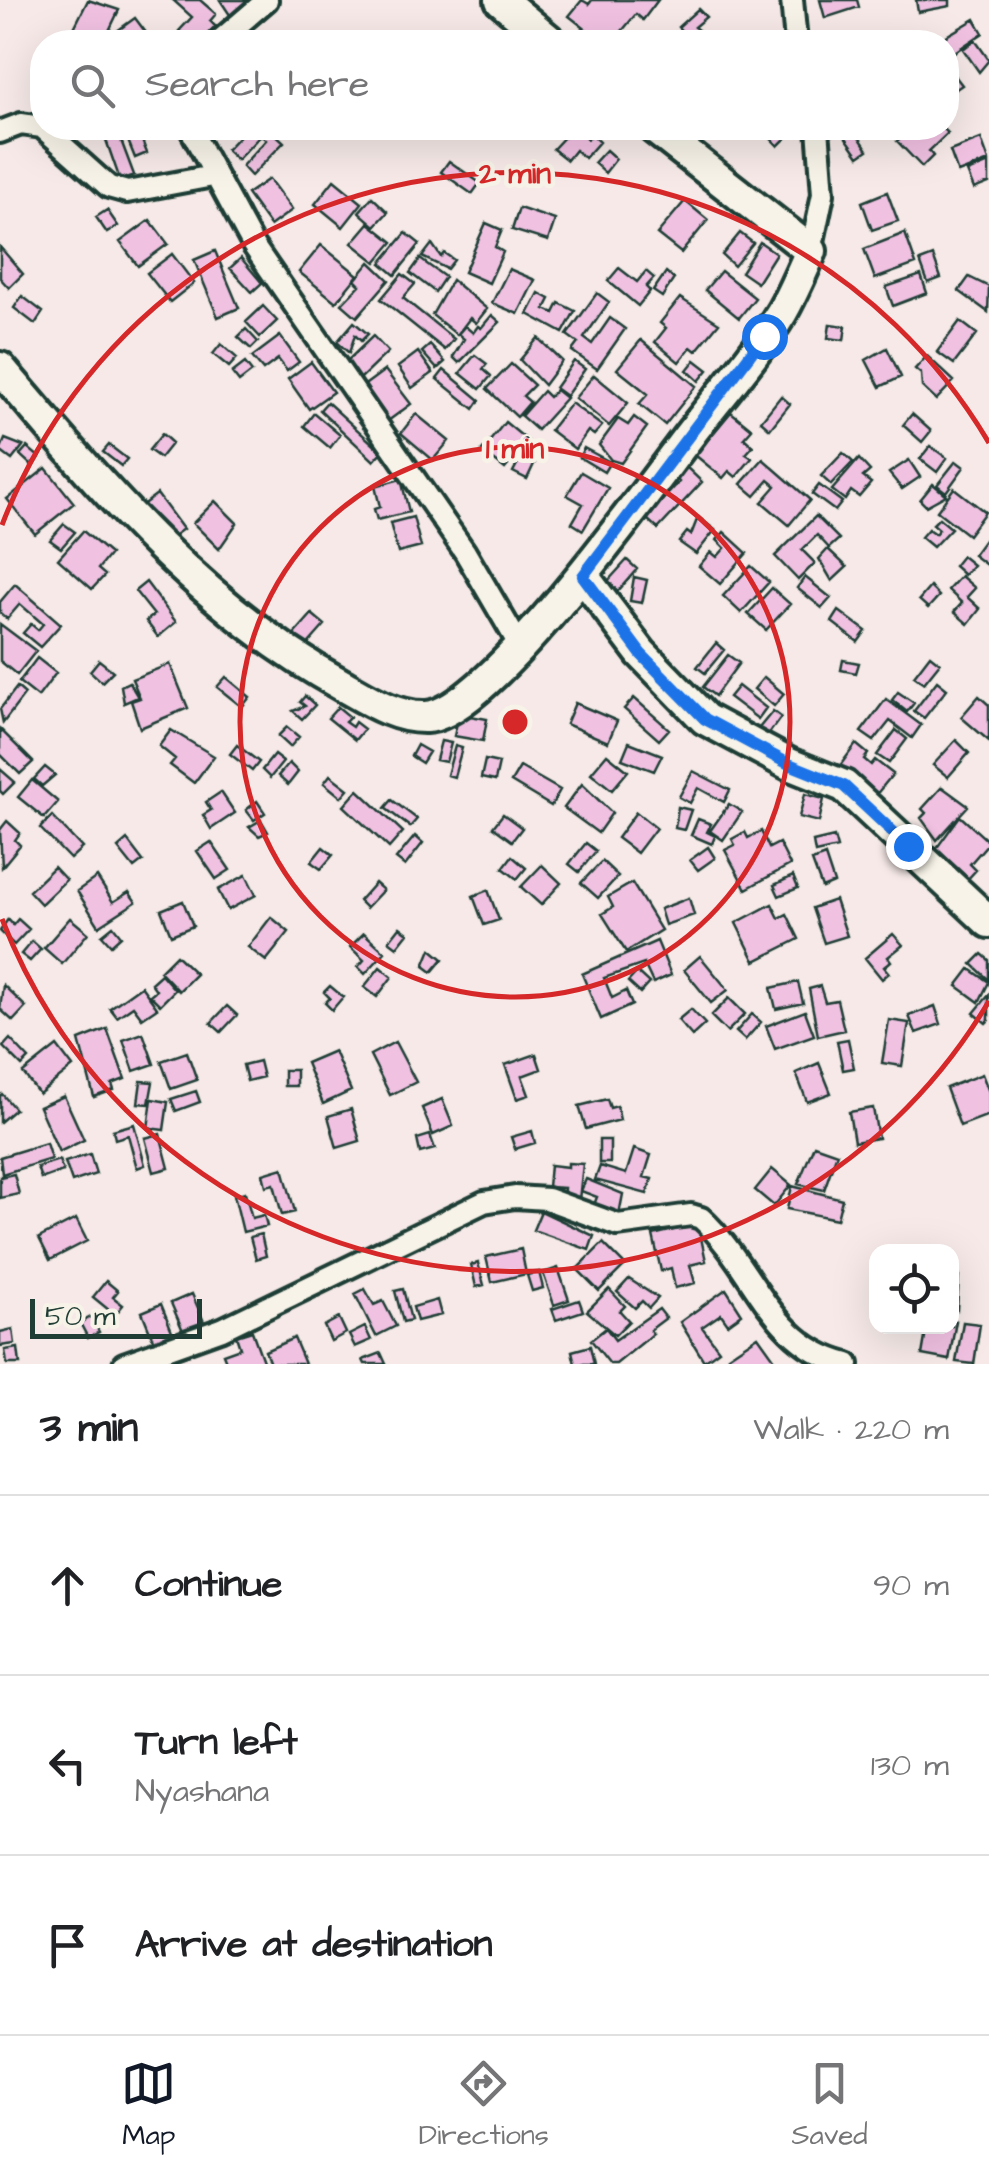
<!DOCTYPE html>
<meta charset="utf-8">
<style>
:root{--surface:#fff;--page:#f6f6f6;--text:#202124;--muted:#757577;--line:#e0e0e0;--accent:#111827}
body{margin:0;font-family:"Architects Daughter",sans-serif;background:var(--page);color:var(--text)}
.controls{position:absolute;right:30px;bottom:30px;display:grid;overflow:hidden;border-radius:20px;box-shadow:0 10px 40px #0002}
.controls button{width:90px;height:90px;display:grid;place-items:center;padding:0;border:0;border-bottom:2px solid var(--line);background:var(--surface);color:var(--text);font:50px sans-serif}
.scale{position:absolute;left:30px;bottom:25px;width:172px;box-sizing:border-box;padding-left:10px;border:5px solid #1f3d34;border-top:0;font-size:28px;line-height:35px;white-space:nowrap;color:#1f3d34;-webkit-text-stroke:8px #f7f3e8;paint-order:stroke}
.stop{position:absolute;width:30px;height:30px;margin:-22px;border:8px solid #1a73e8;border-radius:50%;background:#fff}
.stop.end{background:#1a73e8;border-color:#fff;box-shadow:0 2px 10px #0008}
.list{margin:0;padding:0;list-style:none}
h2{display:flex;justify-content:space-between;align-items:center;height:130px;margin:0;padding:0 40px;font-size:42px}
h2 small{font-size:32px;font-weight:400;color:var(--muted)}
.list li{display:grid;grid-template-columns:65px 1fr auto;gap:30px;align-items:center;box-sizing:border-box;height:180px;padding:0 40px;border-top:2px solid var(--line)}
.list b{display:block;font-size:38px;white-space:nowrap}
.list p{margin:0;font-size:32px;white-space:nowrap;color:var(--muted)}
.list em{font-size:32px;font-style:normal;color:var(--muted)}
.icon{flex:none;width:55px;height:55px;fill:none;stroke:currentColor;stroke-width:2;stroke-linecap:round;stroke-linejoin:round}
.map{position:relative;flex:none;width:989px;height:1364px;overflow:hidden}
.search{position:absolute;background:var(--surface);box-shadow:0 10px 40px #0002;left:30px;right:30px;top:30px;height:110px;display:flex;align-items:center;gap:25px;box-sizing:border-box;padding:0 35px;border-radius:40px;color:var(--muted);font-size:38px}
.sheet{height:670px;background:var(--surface)}
nav{display:flex;justify-content:space-around;align-items:center;box-sizing:border-box;height:140px;border-top:2px solid var(--line);background:var(--surface);font-size:28px;color:var(--muted)}
nav a{display:grid;justify-items:center;gap:5px}
nav .on{color:var(--accent)}
.map>svg:first-child{display:block}
</style>
<div class="map">
<svg width="989" height="1364" viewBox="0 0 989 1364">
<rect width="100%" height="100%" fill="#f6e9e7"/>
<filter id="ink" filterUnits="userSpaceOnUse"><feTurbulence type="fractalNoise" baseFrequency=".01" numOctaves="2"/><feDisplacementMap in="SourceGraphic" scale="20" xChannelSelector="R" yChannelSelector="G"/><feConvolveMatrix kernelMatrix="1 2 1 2 8 2 1 2 1" color-interpolation-filters="sRGB"/></filter>
<g filter="url(#ink)">
<path fill="#f1c1e2" stroke="#1f3d34" stroke-width="2.5" d="M 88,0 L 119,10 L 107,35 L 100,32 L 94,42 L 74,42 L 68,40 Z
M 173,0 L 200,0 L 216,14 L 210,21 L 215,26 L 200,42 L 191,42 L 179,31 L 192,17 Z
M 220,0 L 258,0 L 232,18 Z
M 582,0 L 589,4 L 592,0 L 658,0 L 643,20 L 636,14 L 613,42 L 602,42 L 569,16 Z
M 820,0 L 857,0 L 859,7 L 825,18 Z
M 916,0 L 950,0 L 950,6 L 918,12 Z
M 698,9 L 706,17 L 694,27 L 702,33 L 692,42 L 678,27 Z
M 135,18 L 153,42 L 114,42 L 110,36 Z
M 975,19 L 983,33 L 953,53 L 943,38 Z
M 975,40 L 989,60 L 979,72 L 963,49 Z
M 946,64 L 962,85 L 949,94 L 946,91 Z
M 123,128 L 137,128 L 147,153 L 135,158 Z
M 247,128 L 259,137 L 237,160 L 226,150 Z
M 260,128 L 269,128 L 284,142 L 251,176 L 242,166 L 266,140 L 257,131 Z
M 545,128 L 583,128 L 587,131 L 583,135 L 587,139 L 591,134 L 599,142 L 585,158 L 575,150 L 567,160 L 553,149 L 566,135 L 558,128 L 550,136 Z
M 761,128 L 773,128 L 786,138 L 778,146 Z
M 839,128 L 860,128 L 855,131 L 868,150 L 859,156 Z
M 910,128 L 943,128 L 948,133 L 929,151 L 933,156 L 922,167 L 897,141 Z
M 119,135 L 134,175 L 120,180 L 106,140 Z
M 981,139 L 989,161 L 958,173 L 950,151 Z
M 606,150 L 616,159 L 605,173 L 594,163 Z
M 449,161 L 480,183 L 472,194 L 441,172 Z
M 989,163 L 989,183 L 974,189 L 967,172 Z
M 269,179 L 292,210 L 270,226 L 247,194 Z
M 334,180 L 362,203 L 343,227 L 315,204 Z
M 887,192 L 898,221 L 872,230 L 862,202 Z
M 372,197 L 388,212 L 375,226 L 359,212 Z
M 685,201 L 708,220 L 681,253 L 657,234 Z
M 519,208 L 555,220 L 548,241 L 512,230 Z
M 107,210 L 118,226 L 107,233 L 96,217 Z
M 150,220 L 168,244 L 138,266 L 120,242 Z
M 369,223 L 393,242 L 376,262 L 352,243 Z
M 486,223 L 502,230 L 495,247 L 503,252 L 489,283 L 464,272 Z
M 406,233 L 420,244 L 395,275 L 381,263 Z
M 740,233 L 753,243 L 734,266 L 722,255 Z
M 905,233 L 916,264 L 875,279 L 864,249 Z
M 760,242 L 776,253 L 757,283 L 741,272 Z
M 432,244 L 441,257 L 444,253 L 454,260 L 447,269 L 422,257 Z
M 321,245 L 358,275 L 336,302 L 299,272 Z
M 0,247 L 23,274 L 9,288 L 0,278 Z
M 215,251 L 239,308 L 218,317 L 194,260 Z
M 172,254 L 194,283 L 170,302 L 147,273 Z
M 933,256 L 941,278 L 928,283 L 920,261 Z
M 241,258 L 262,283 L 252,292 L 230,268 Z
M 420,259 L 445,277 L 435,292 L 410,273 Z
M 370,262 L 389,280 L 357,317 L 342,304 L 360,285 L 355,280 Z
M 619,268 L 637,282 L 646,271 L 654,278 L 646,287 L 650,291 L 638,306 L 608,281 Z
M 509,269 L 535,280 L 518,314 L 492,303 Z
M 721,271 L 755,298 L 739,318 L 705,290 Z
M 666,272 L 674,279 L 662,297 L 653,291 Z
M 402,274 L 415,284 L 403,298 L 454,339 L 445,350 L 381,299 Z
M 921,275 L 927,293 L 893,306 L 886,287 Z
M 969,277 L 989,287 L 988,312 L 959,291 Z
M 452,280 L 487,309 L 476,323 L 470,318 L 457,335 L 432,315 Z
M 539,293 L 550,299 L 545,309 L 554,313 L 559,303 L 575,311 L 563,333 L 528,314 Z
M 597,293 L 609,302 L 584,338 L 592,344 L 610,318 L 625,329 L 597,369 L 572,351 L 578,343 L 567,335 Z
M 22,296 L 43,312 L 35,324 L 14,308 Z
M 680,298 L 719,323 L 696,351 L 691,347 L 679,362 L 655,342 L 666,328 L 660,323 Z
M 263,306 L 277,321 L 260,337 L 246,322 Z
M 492,315 L 500,322 L 459,363 L 453,357 L 464,339 L 458,334 L 465,326 L 473,333 L 478,326 L 481,328 Z
M 960,321 L 977,334 L 954,364 L 937,352 Z
M 354,322 L 368,334 L 361,341 L 355,335 L 349,353 L 337,342 Z
M 830,324 L 846,326 L 844,340 L 828,338 Z
M 246,329 L 258,342 L 251,349 L 238,337 Z
M 280,336 L 299,362 L 287,371 L 278,359 L 263,370 L 252,357 Z
M 373,336 L 388,352 L 360,379 L 345,363 Z
M 538,338 L 562,361 L 544,385 L 520,360 Z
M 641,340 L 696,386 L 665,425 L 639,404 L 648,394 L 617,369 Z
M 221,344 L 237,358 L 229,367 L 213,354 Z
M 430,345 L 445,362 L 437,369 L 422,352 Z
M 887,348 L 901,377 L 880,387 L 866,360 Z
M 418,352 L 433,373 L 412,388 L 398,367 Z
M 475,355 L 487,364 L 483,369 L 491,376 L 480,389 L 460,373 Z
M 927,356 L 954,381 L 936,400 L 922,387 L 921,374 L 915,369 Z
M 695,360 L 708,370 L 699,381 L 687,370 Z
M 574,361 L 585,369 L 566,396 L 555,388 Z
M 311,362 L 333,392 L 309,409 L 288,379 Z
M 245,363 L 252,372 L 239,382 L 232,373 Z
M 511,364 L 534,385 L 523,396 L 530,402 L 517,417 L 487,389 Z
M 385,370 L 411,404 L 388,421 L 362,387 Z
M 444,370 L 480,400 L 474,409 L 437,379 Z
M 594,375 L 628,403 L 609,426 L 575,398 Z
M 556,390 L 566,398 L 537,430 L 521,416 L 543,391 L 549,397 Z
M 781,396 L 790,404 L 770,429 L 761,421 Z
M 327,402 L 382,452 L 374,461 L 320,410 Z
M 571,403 L 602,426 L 594,435 L 588,431 L 575,449 L 550,430 Z
M 731,412 L 752,429 L 744,438 L 753,446 L 746,454 L 752,458 L 736,477 L 729,471 L 723,478 L 695,455 Z
M 314,413 L 340,435 L 330,448 L 304,426 Z
M 416,414 L 449,441 L 433,460 L 401,433 Z
M 912,414 L 931,431 L 922,442 L 903,425 Z
M 634,417 L 647,427 L 621,463 L 611,460 L 599,445 L 618,419 L 628,425 Z
M 505,422 L 528,441 L 505,469 L 482,451 Z
M 162,434 L 172,443 L 160,458 L 149,450 Z
M 5,439 L 23,446 L 12,460 L 0,451 Z
M 109,445 L 127,459 L 121,466 L 103,452 Z
M 930,446 L 947,458 L 937,472 L 920,459 Z
M 27,447 L 39,457 L 31,465 L 20,455 Z
M 584,448 L 610,462 L 604,472 L 579,457 Z
M 843,453 L 853,462 L 831,485 L 821,476 Z
M 521,457 L 535,462 L 527,479 L 513,472 Z
M 763,459 L 810,500 L 789,525 L 762,502 L 776,486 L 769,480 L 755,496 L 741,484 Z
M 859,459 L 870,471 L 863,477 L 871,483 L 859,497 L 851,491 L 845,500 L 832,490 Z
M 909,460 L 920,477 L 902,489 L 889,473 Z
M 956,461 L 964,467 L 946,492 L 937,485 Z
M 682,463 L 702,482 L 658,529 L 638,511 L 649,499 L 657,506 L 679,482 L 672,475 Z
M 46,468 L 74,503 L 35,534 L 7,499 Z
M 581,472 L 608,488 L 583,530 L 572,523 L 583,504 L 567,495 Z
M 401,479 L 409,512 L 377,520 L 374,509 L 380,507 L 375,486 Z
M 933,484 L 946,495 L 926,506 L 920,500 Z
M 819,485 L 842,502 L 835,511 L 812,494 Z
M 954,488 L 985,512 L 968,535 L 937,511 Z
M 157,494 L 183,529 L 164,543 L 137,509 Z
M 215,501 L 237,523 L 219,549 L 193,523 Z
M 816,516 L 839,539 L 829,548 L 817,535 L 802,550 L 815,563 L 798,580 L 775,556 Z
M 413,517 L 421,547 L 398,553 L 390,523 Z
M 698,517 L 715,530 L 696,554 L 679,542 L 687,532 L 691,535 Z
M 939,518 L 951,528 L 933,547 L 921,537 L 928,529 L 935,534 L 939,529 L 933,524 Z
M 64,524 L 75,532 L 61,548 L 50,540 Z
M 83,531 L 110,554 L 98,569 L 105,575 L 92,589 L 58,559 Z
M 724,532 L 747,553 L 720,584 L 699,566 L 711,552 L 717,557 L 725,548 L 717,540 Z
M 989,533 L 989,567 L 973,555 Z
M 828,549 L 847,567 L 832,581 L 819,559 Z
M 962,556 L 973,565 L 964,575 L 954,566 Z
M 627,560 L 637,569 L 618,591 L 607,582 Z
M 751,566 L 769,582 L 741,613 L 723,596 Z
M 961,576 L 975,588 L 967,597 L 980,609 L 968,624 L 954,612 L 962,603 L 948,590 Z
M 634,577 L 647,580 L 642,603 L 630,601 Z
M 805,577 L 831,598 L 822,608 L 797,588 Z
M 146,582 L 176,622 L 158,637 L 146,621 L 154,615 L 135,591 Z
M 15,584 L 61,624 L 40,647 L 23,633 L 31,624 L 38,630 L 43,624 L 20,604 L 7,619 L 0,613 L 0,602 Z
M 930,587 L 939,596 L 928,608 L 919,600 Z
M 772,588 L 790,604 L 766,630 L 748,614 Z
M 839,611 L 866,631 L 858,642 L 832,622 Z
M 312,614 L 325,625 L 302,651 L 289,640 Z
M 0,624 L 36,651 L 17,675 L 0,661 Z
M 716,643 L 724,650 L 705,673 L 697,667 Z
M 728,655 L 739,663 L 715,696 L 703,687 Z
M 930,655 L 940,663 L 924,683 L 914,676 Z
M 37,658 L 56,673 L 38,697 L 19,682 Z
M 99,660 L 113,671 L 102,682 L 90,671 Z
M 843,660 L 859,663 L 856,673 L 841,670 Z
M 170,664 L 188,708 L 140,728 L 131,701 L 140,698 L 132,679 Z
M 226,677 L 250,697 L 242,707 L 217,687 Z
M 764,677 L 784,694 L 774,706 L 754,689 Z
M 937,681 L 947,689 L 924,718 L 914,711 Z
M 129,682 L 138,697 L 124,703 L 121,686 Z
M 738,686 L 766,708 L 758,719 L 729,697 Z
M 17,687 L 25,694 L 3,723 L 0,709 Z
M 898,692 L 914,703 L 907,712 L 892,700 Z
M 305,696 L 315,705 L 302,719 L 293,711 L 305,706 L 300,702 Z
M 979,696 L 989,705 L 989,741 L 961,717 Z
M 634,698 L 669,729 L 659,740 L 624,709 Z
M 886,699 L 921,725 L 912,738 L 890,721 L 874,741 L 861,732 Z
M 575,703 L 617,721 L 608,742 L 566,724 Z
M 338,707 L 350,717 L 345,722 L 352,727 L 355,722 L 364,729 L 355,740 L 328,718 Z
M 773,711 L 781,717 L 768,735 L 759,728 Z
M 459,714 L 487,719 L 483,741 L 454,736 Z
M 287,727 L 299,737 L 290,747 L 278,736 Z
M 0,729 L 33,762 L 20,774 L 0,754 Z
M 171,730 L 214,756 L 194,783 L 170,765 L 175,759 L 159,746 Z
M 896,730 L 907,739 L 889,763 L 877,755 Z
M 956,740 L 969,753 L 948,777 L 933,765 Z
M 441,741 L 451,743 L 446,762 L 436,760 Z
M 629,742 L 662,755 L 654,771 L 622,759 Z
M 856,744 L 868,754 L 864,759 L 871,765 L 875,760 L 893,774 L 875,796 L 839,767 Z
M 237,745 L 259,762 L 252,771 L 230,754 Z
M 417,745 L 429,752 L 422,763 L 411,756 Z
M 455,746 L 462,748 L 454,777 L 447,775 Z
M 607,754 L 628,771 L 612,790 L 591,773 Z
M 274,755 L 283,762 L 270,778 L 262,770 Z
M 485,760 L 499,763 L 495,781 L 481,778 Z
M 289,763 L 298,772 L 288,785 L 278,776 Z
M 45,767 L 55,775 L 42,786 L 34,779 Z
M 520,767 L 560,790 L 551,806 L 511,782 Z
M 0,769 L 15,782 L 3,794 L 0,791 Z
M 693,771 L 730,790 L 724,802 L 698,788 L 690,803 L 679,797 Z
M 330,775 L 348,789 L 341,797 L 324,783 Z
M 32,780 L 58,802 L 44,818 L 18,797 Z
M 582,784 L 612,813 L 598,833 L 564,808 Z
M 942,787 L 968,806 L 937,840 L 921,818 L 926,813 L 922,809 Z
M 358,790 L 403,832 L 389,848 L 344,806 Z
M 221,792 L 235,813 L 211,829 L 203,815 L 211,810 L 206,802 Z
M 805,794 L 824,799 L 819,822 L 799,817 Z
M 392,800 L 417,819 L 410,827 L 385,808 Z
M 257,801 L 265,813 L 254,820 L 246,810 Z
M 729,804 L 742,812 L 723,840 L 710,831 Z
M 678,807 L 691,810 L 684,830 L 675,828 Z
M 636,812 L 656,828 L 637,853 L 617,838 Z
M 503,814 L 522,828 L 512,841 L 493,827 Z
M 52,816 L 82,848 L 70,859 L 40,828 Z
M 960,816 L 989,842 L 970,864 L 976,870 L 965,882 L 933,853 Z
M 698,819 L 711,824 L 707,832 L 715,836 L 712,844 L 691,835 Z
M 261,820 L 268,832 L 259,836 L 249,827 Z
M 7,821 L 20,833 L 15,840 L 20,845 L 2,867 L 0,830 Z
M 761,831 L 769,848 L 779,843 L 790,865 L 746,889 L 725,850 L 735,845 L 732,839 L 745,832 L 748,838 Z
M 415,836 L 423,843 L 405,866 L 396,859 Z
M 834,837 L 837,848 L 815,853 L 813,842 Z
M 127,840 L 143,861 L 134,868 L 118,848 Z
M 211,842 L 230,870 L 216,879 L 197,851 Z
M 586,843 L 596,851 L 579,872 L 569,864 Z
M 323,847 L 333,855 L 321,869 L 311,862 Z
M 708,847 L 715,858 L 698,870 L 690,860 Z
M 512,856 L 526,868 L 517,879 L 503,868 Z
M 825,856 L 834,883 L 822,888 L 812,861 Z
M 602,861 L 618,876 L 598,898 L 581,883 Z
M 542,865 L 561,883 L 541,905 L 521,887 Z
M 54,867 L 66,880 L 41,904 L 29,891 Z
M 246,875 L 256,895 L 228,910 L 218,890 Z
M 793,876 L 798,888 L 779,896 L 774,885 Z
M 97,877 L 113,902 L 129,892 L 136,902 L 99,926 L 77,891 Z
M 375,883 L 383,890 L 366,908 L 359,901 Z
M 632,883 L 661,930 L 626,952 L 602,914 L 613,907 L 608,897 Z
M 488,890 L 499,920 L 484,925 L 473,896 Z
M 689,898 L 694,915 L 665,925 L 660,909 Z
M 835,900 L 847,936 L 824,943 L 812,908 Z
M 183,901 L 193,926 L 171,935 L 161,910 Z
M 772,904 L 779,918 L 787,914 L 799,939 L 755,961 L 736,923 Z
M 271,917 L 289,932 L 266,961 L 248,947 Z
M 70,918 L 88,933 L 62,964 L 44,948 Z
M 8,919 L 13,925 L 18,919 L 29,929 L 14,945 L 0,931 Z
M 113,926 L 121,936 L 111,945 L 102,935 Z
M 400,927 L 408,933 L 397,947 L 389,941 Z
M 364,933 L 385,952 L 365,974 L 358,967 L 364,960 L 350,947 Z
M 893,934 L 903,945 L 888,957 L 891,961 L 884,967 L 889,973 L 882,979 L 865,958 Z
M 32,941 L 41,949 L 30,961 L 21,954 Z
M 657,941 L 671,975 L 653,983 L 644,964 L 604,978 L 612,998 L 626,991 L 632,1005 L 601,1019 L 582,974 Z
M 431,949 L 443,959 L 432,972 L 424,966 Z
M 982,954 L 989,960 L 989,980 L 972,964 Z
M 176,955 L 196,974 L 179,991 L 160,971 Z
M 700,956 L 728,990 L 711,1003 L 684,970 Z
M 380,967 L 392,977 L 377,997 L 364,987 Z
M 970,969 L 989,982 L 979,1002 L 957,986 Z
M 637,972 L 649,983 L 640,993 L 628,982 Z
M 161,974 L 175,990 L 160,1005 L 150,995 L 156,990 L 151,983 Z
M 798,982 L 803,1003 L 776,1009 L 771,988 Z
M 3,985 L 26,1007 L 13,1021 L 0,1009 Z
M 141,986 L 157,1008 L 142,1018 L 133,1006 L 117,1017 L 110,1008 Z
M 330,986 L 343,997 L 332,1010 L 325,1003 L 330,998 L 324,992 Z
M 820,986 L 825,1002 L 837,1000 L 844,1030 L 818,1036 L 809,989 Z
M 989,995 L 989,1020 L 986,1023 L 974,1013 Z
M 729,998 L 745,1014 L 727,1032 L 711,1016 Z
M 227,1006 L 237,1015 L 221,1032 L 211,1023 Z
M 935,1006 L 941,1024 L 916,1033 L 909,1016 Z
M 691,1009 L 705,1024 L 692,1036 L 678,1020 Z
M 805,1011 L 814,1035 L 775,1049 L 766,1026 Z
M 752,1014 L 761,1022 L 745,1040 L 736,1032 Z
M 889,1020 L 909,1023 L 902,1066 L 882,1063 Z
M 107,1029 L 125,1079 L 112,1084 L 114,1090 L 94,1097 L 79,1040 Z
M 143,1033 L 154,1064 L 134,1071 L 123,1040 Z
M 10,1039 L 29,1059 L 22,1066 L 3,1047 Z
M 848,1039 L 854,1068 L 843,1070 L 837,1041 Z
M 395,1042 L 416,1082 L 390,1095 L 370,1055 Z
M 57,1046 L 73,1067 L 39,1094 L 23,1073 Z
M 334,1051 L 351,1091 L 323,1104 L 306,1063 Z
M 187,1052 L 197,1080 L 171,1089 L 161,1061 Z
M 536,1054 L 541,1069 L 522,1076 L 529,1095 L 517,1099 L 505,1065 Z
M 259,1061 L 263,1077 L 247,1081 L 243,1065 Z
M 819,1063 L 831,1093 L 807,1102 L 796,1073 Z
M 284,1070 L 296,1070 L 296,1086 L 284,1086 Z
M 982,1074 L 989,1092 L 989,1115 L 960,1126 L 946,1088 Z
M 141,1081 L 153,1082 L 149,1104 L 138,1103 Z
M 196,1091 L 200,1102 L 176,1111 L 171,1099 Z
M 2,1094 L 15,1109 L 0,1122 L 0,1096 Z
M 64,1096 L 84,1140 L 59,1152 L 39,1107 Z
M 152,1099 L 168,1102 L 164,1130 L 148,1128 Z
M 442,1099 L 453,1126 L 433,1135 L 422,1108 Z
M 607,1099 L 610,1108 L 617,1106 L 620,1120 L 586,1129 L 579,1106 Z
M 873,1108 L 878,1138 L 854,1142 L 849,1112 Z
M 351,1109 L 360,1141 L 337,1148 L 328,1116 Z
M 134,1124 L 145,1165 L 137,1168 L 128,1135 L 115,1139 L 113,1130 Z
M 532,1131 L 535,1143 L 515,1149 L 511,1137 Z
M 160,1134 L 169,1168 L 154,1172 L 145,1138 Z
M 430,1135 L 435,1149 L 420,1153 L 417,1139 Z
M 599,1140 L 610,1140 L 610,1163 L 599,1163 Z
M 46,1143 L 51,1159 L 2,1174 L 0,1157 Z
M 814,1145 L 837,1153 L 824,1190 L 798,1184 Z
M 634,1149 L 651,1155 L 644,1177 L 652,1179 L 647,1194 L 595,1180 L 600,1166 L 626,1174 Z
M 90,1154 L 96,1174 L 72,1182 L 65,1162 Z
M 59,1160 L 63,1171 L 41,1179 L 37,1167 Z
M 568,1163 L 583,1164 L 579,1200 L 563,1199 L 564,1188 L 548,1187 L 550,1165 L 568,1167 Z
M 283,1168 L 295,1212 L 282,1215 L 274,1184 L 266,1186 L 263,1174 Z
M 772,1169 L 791,1185 L 774,1206 L 755,1190 Z
M 14,1174 L 19,1194 L 0,1198 L 0,1177 Z
M 586,1179 L 623,1194 L 618,1220 L 592,1210 L 597,1197 L 581,1191 Z
M 792,1186 L 842,1199 L 837,1219 L 787,1209 Z
M 245,1192 L 252,1218 L 264,1215 L 267,1226 L 243,1232 L 234,1195 Z
M 541,1211 L 594,1236 L 589,1250 L 533,1230 Z
M 76,1219 L 87,1241 L 50,1260 L 39,1238 Z
M 698,1224 L 706,1261 L 690,1265 L 695,1283 L 675,1288 L 671,1268 L 661,1271 L 653,1235 Z
M 261,1234 L 266,1256 L 256,1259 L 250,1237 Z
M 603,1243 L 625,1265 L 599,1291 L 577,1269 Z
M 521,1249 L 526,1274 L 492,1282 L 486,1257 Z
M 478,1263 L 484,1285 L 476,1287 L 471,1265 Z
M 558,1268 L 569,1300 L 554,1305 L 543,1273 Z
M 539,1272 L 543,1288 L 532,1291 L 527,1275 Z
M 952,1275 L 959,1275 L 957,1310 L 952,1309 Z
M 629,1279 L 658,1298 L 649,1308 L 642,1301 L 635,1308 L 617,1292 Z
M 106,1281 L 118,1291 L 113,1297 L 123,1305 L 115,1315 L 93,1297 Z
M 365,1289 L 374,1305 L 383,1301 L 396,1326 L 376,1336 L 355,1294 Z
M 403,1289 L 411,1320 L 403,1322 L 395,1291 Z
M 609,1289 L 625,1306 L 620,1311 L 629,1321 L 615,1335 L 587,1311 Z
M 726,1289 L 742,1314 L 728,1324 L 721,1314 L 702,1327 L 719,1350 L 704,1361 L 680,1322 Z
M 192,1294 L 205,1324 L 184,1333 L 171,1303 Z
M 437,1300 L 441,1315 L 417,1321 L 413,1307 Z
M 579,1300 L 583,1311 L 556,1320 L 552,1309 Z
M 161,1304 L 174,1336 L 155,1344 L 142,1312 Z
M 659,1309 L 666,1318 L 650,1330 L 653,1334 L 616,1364 L 610,1364 L 591,1340 L 606,1328 L 615,1340 Z
M 91,1317 L 99,1332 L 88,1338 L 80,1323 Z
M 339,1318 L 346,1333 L 331,1341 L 324,1326 Z
M 952,1320 L 956,1321 L 949,1360 L 922,1355 L 927,1326 L 952,1326 Z
M 963,1322 L 980,1324 L 974,1364 L 956,1362 Z
M 365,1327 L 371,1340 L 355,1347 L 349,1335 Z
M 13,1329 L 15,1344 L 0,1346 L 0,1332 Z
M 252,1331 L 264,1364 L 227,1364 L 223,1354 L 240,1348 L 236,1336 Z
M 758,1336 L 778,1364 L 734,1364 L 728,1356 Z
M 294,1338 L 305,1364 L 270,1364 L 265,1351 Z
M 590,1346 L 594,1364 L 575,1364 L 572,1351 Z
M 18,1348 L 20,1364 L 7,1364 L 5,1350 Z
M 381,1353 L 386,1364 L 365,1364 L 363,1360 Z"/>
<g fill="none" stroke-linecap="round" stroke-linejoin="round">
<defs>
<path id="street" d="M 792,0 L 796,42
M 218,42 L 267,0
M 43,128 L 109,187 L 127,192 L 213,176
M 190,128 L 253,245 L 465,552 L 521,648
M 0,132 L 21,124 L 42,127
M 811,251 L 823,194 L 818,128
M 124,1364 L 222,1329 L 484,1202 L 515,1197 L 547,1199 L 618,1225 L 691,1215 L 701,1218 C 755,1267 769,1345 848,1364"/>
<path id="secondary" d="M 501,0 L 551,42
M 0,368 C 101,487 203,609 342,685 C 367,699 395,718 426,717 C 488,715 649,487 691,433 C 721,394 756,355 782,312 C 793,293 802,271 811,251 L 654,128
M 583,576 L 641,653 L 705,719 L 789,764 L 844,786 L 989,922"/>
</defs>
<use href="#street" stroke="#1f3d34" stroke-width="28"/>
<use href="#secondary" stroke="#1f3d34" stroke-width="38"/>
<use href="#street" stroke="#f7f3e8" stroke-width="20"/>
<use href="#secondary" stroke="#f7f3e8" stroke-width="30"/>
</g>
</g>
<g fill="none" stroke-linecap="round" stroke-linejoin="round" filter="url(#ink)">
<path stroke="#1a73e8" stroke-width="12" d="M 764,336 L 583,576 L 641,654 L 705,719 L 789,764 L 844,786 L 908,846"/>
</g>
<g fill="none" stroke="#d62828" stroke-width="5">
<circle cx="515" cy="722" r="275"/>
<path d="M989 1001A550 550 0 0 1 2 919M2 525A550 550 0 0 1 989 443"/>
</g>
<circle cx="515" cy="722" r="15" fill="#d62828" stroke="#f7f3e8" stroke-width="5"/>
<g font-size="30" text-anchor="middle" font-weight="bold" fill="#d62828" stroke="#f7f3e8" stroke-width="9" stroke-linejoin="round" paint-order="stroke">
<text x="515" y="183">2 min</text>
<text x="515" y="458">1 min</text>
</g>
</svg>
<div class="controls">
<button><svg class="icon" aria-label="locate" viewBox="0 0 24 24"><circle cx="12" cy="12" r="6"/><path d="M12 2v4M12 18v4M2 12h4M18 12h4"/></svg></button>
</div>
<div class="scale">50 m</div>
<div class="stop" style="left:764px;top:336px"></div>
<div class="stop end" style="left:908px;top:846px"></div>
<div class="search"><svg class="icon" aria-label="search" viewBox="0 0 24 24"><circle cx="10" cy="10" r="6"/><path d="M15 15l6 6"/></svg>Search here</div>
</div>
<section class="sheet">
<h2>3 min<small>Walk · 220 m</small></h2>
<ul class="list">
<li><svg class="icon" aria-label="ahead" viewBox="0 0 24 24"><path d="M12 20V5M6 11l6-6 6 6"/></svg><div><b>Continue</b></div><em>90 m</em></li>
<li><svg class="icon" aria-label="left" viewBox="0 0 24 24"><path d="M17 20v-9H6M10 6l-5 5 5 5"/></svg><div><b>Turn left</b><p>Nyashana</p></div><em>130 m</em></li>
<li><svg class="icon" aria-label="arrive" viewBox="0 0 24 24"><path d="M6 21V4h12l-3 4 3 4H6"/></svg><div><b>Arrive at destination</b></div></li>
</ul>
</section>
<nav>
<a class="on"><svg class="icon" aria-label="map" viewBox="0 0 24 24"><path d="M3 6l6-2 6 2 6-2v14l-6 2-6-2-6 2zM9 4v14M15 6v14"/></svg>Map</a>
<a><svg class="icon" aria-label="directions" viewBox="0 0 24 24"><path d="M12 3l9 9-9 9-9-9zM9 14v-3h6M13 9l2 2-2 2"/></svg>Directions</a>
<a><svg class="icon" aria-label="saved" viewBox="0 0 24 24"><path d="M7 4h10v16l-5-4-5 4z"/></svg>Saved</a>
</nav>
